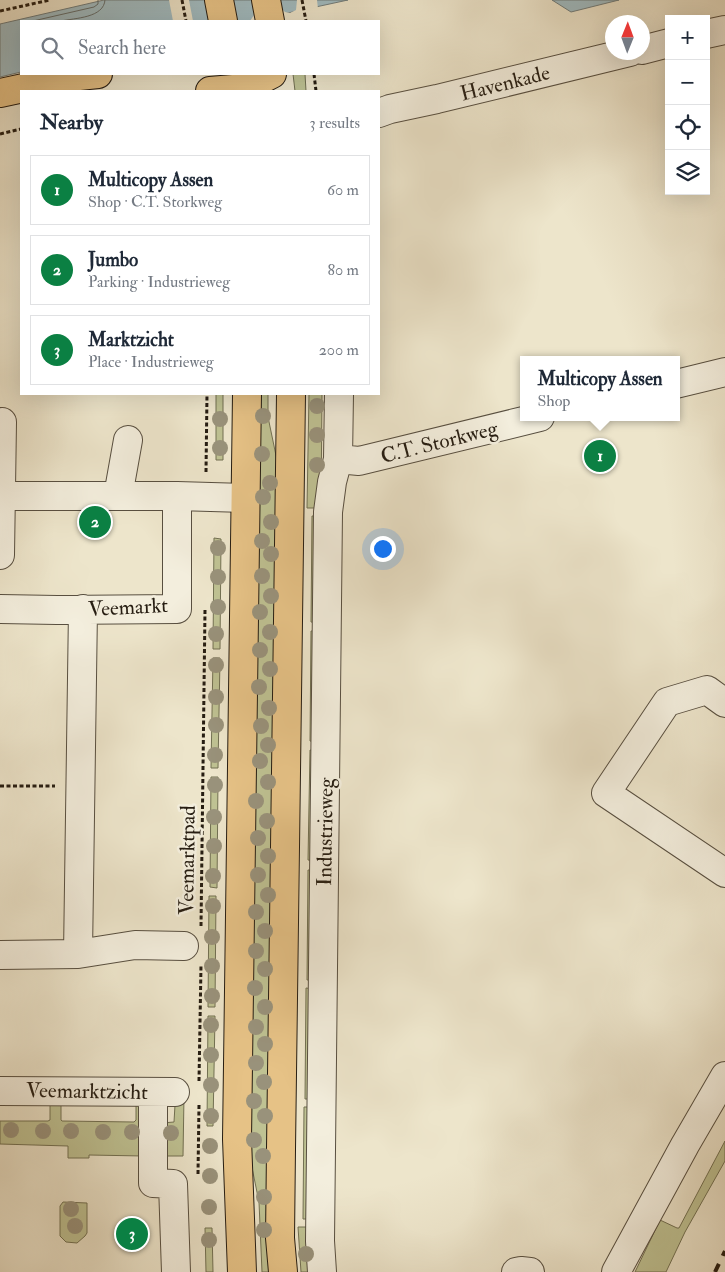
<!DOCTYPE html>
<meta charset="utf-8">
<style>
:root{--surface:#fff;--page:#f2f2f3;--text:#1f2937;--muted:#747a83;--line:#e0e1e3;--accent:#0b8043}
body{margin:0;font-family:"IM FELL Double Pica",serif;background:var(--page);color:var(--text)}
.controls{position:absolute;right:15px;top:15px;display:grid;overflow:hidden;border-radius:0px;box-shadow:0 5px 20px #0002}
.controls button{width:45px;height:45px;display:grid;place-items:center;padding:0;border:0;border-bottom:1px solid var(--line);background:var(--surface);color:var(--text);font:25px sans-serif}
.compass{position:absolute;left:605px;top:15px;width:45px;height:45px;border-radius:50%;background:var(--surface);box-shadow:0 5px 20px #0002;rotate:1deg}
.you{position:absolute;left:382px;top:548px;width:18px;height:18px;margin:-12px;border:4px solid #fff;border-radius:50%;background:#1a73e8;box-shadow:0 0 0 8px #1a73e833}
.badge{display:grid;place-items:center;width:32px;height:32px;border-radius:50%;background:var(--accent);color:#fff;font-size:16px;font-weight:700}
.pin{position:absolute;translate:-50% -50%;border:2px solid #fff;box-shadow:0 1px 5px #0006}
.popup{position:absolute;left:520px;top:356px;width:160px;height:65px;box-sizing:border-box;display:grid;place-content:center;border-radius:0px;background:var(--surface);filter:drop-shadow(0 1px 4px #0005);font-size:16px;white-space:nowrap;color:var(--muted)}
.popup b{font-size:19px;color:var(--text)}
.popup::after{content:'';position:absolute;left:50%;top:100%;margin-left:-10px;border:10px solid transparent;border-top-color:var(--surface)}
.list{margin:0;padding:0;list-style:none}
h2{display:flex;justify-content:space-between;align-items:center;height:65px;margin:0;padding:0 20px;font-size:21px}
h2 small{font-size:16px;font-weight:400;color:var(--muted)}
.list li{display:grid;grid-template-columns:32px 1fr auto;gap:15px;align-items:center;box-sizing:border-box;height:70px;margin:0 10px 10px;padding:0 10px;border:1px solid var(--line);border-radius:0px}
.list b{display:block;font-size:19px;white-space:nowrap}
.list p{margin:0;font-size:16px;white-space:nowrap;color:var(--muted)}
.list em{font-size:16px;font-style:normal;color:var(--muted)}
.icon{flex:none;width:28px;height:28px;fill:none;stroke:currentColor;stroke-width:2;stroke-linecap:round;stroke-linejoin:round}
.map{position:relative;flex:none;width:725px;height:1272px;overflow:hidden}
.search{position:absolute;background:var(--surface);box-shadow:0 5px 20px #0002;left:20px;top:20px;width:360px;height:55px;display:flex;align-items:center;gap:12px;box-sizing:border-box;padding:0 18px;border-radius:0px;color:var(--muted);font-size:19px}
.panel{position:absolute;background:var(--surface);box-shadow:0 5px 20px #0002;left:20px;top:90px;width:360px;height:305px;border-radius:0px}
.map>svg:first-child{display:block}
</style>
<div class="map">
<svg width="725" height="1272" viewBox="0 0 725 1272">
<rect width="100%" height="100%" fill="#ede5cb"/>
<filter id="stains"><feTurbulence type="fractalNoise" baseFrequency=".004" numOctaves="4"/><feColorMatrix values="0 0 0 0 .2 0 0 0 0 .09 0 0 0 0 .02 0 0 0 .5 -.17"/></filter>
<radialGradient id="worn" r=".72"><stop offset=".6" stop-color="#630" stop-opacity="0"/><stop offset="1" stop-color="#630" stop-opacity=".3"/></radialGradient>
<path fill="#bfc293" stroke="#727052" d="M 293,74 L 305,74 L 306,91 L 295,91 Z
M 216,394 L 223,394 L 223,460 L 216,460 Z
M 258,394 L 268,394 L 268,417 L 279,470 L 272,1272 L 262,1272 L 259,1202 L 248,1148 Z
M 309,394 L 322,394 L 321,508 L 307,508 Z
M 312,516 L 320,516 L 319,623 L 311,622 Z
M 214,538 L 221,539 L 220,649 L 213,649 Z
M 311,631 L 319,631 L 317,742 L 310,741 Z
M 213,658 L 220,658 L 218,768 L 211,768 Z
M 310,750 L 317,751 L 316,861 L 308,860 Z
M 211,777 L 218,777 L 217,888 L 210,887 Z
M 308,870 L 316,870 L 314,980 L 307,980 Z
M 209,896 L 216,896 L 215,1007 L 208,1007 Z
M 306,988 L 314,989 L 313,1099 L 305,1099 Z
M 208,1016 L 215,1016 L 213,1126 L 207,1126 Z
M 184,1096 L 183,1156 L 162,1156 L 162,1123 L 174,1122 L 175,1105 Z
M 50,1104 L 61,1105 L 61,1120 L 62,1121 L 134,1122 L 136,1120 L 136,1105 L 144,1104 L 143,1156 L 89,1155 L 89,1158 L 68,1158 L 68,1146 L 0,1144 L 0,1121 L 48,1121 L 50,1120 Z
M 304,1107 L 313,1107 L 311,1219 L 303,1219 Z
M 725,1141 L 725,1161 L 685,1232 L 666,1272 L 635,1272 L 660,1220 L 677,1228 L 679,1228 Z
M 63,1202 L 87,1203 L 87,1233 L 85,1236 L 77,1243 L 66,1242 L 60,1236 L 60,1206 Z
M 298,1227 L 311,1227 L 313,1272 L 301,1272 Z
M 205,1228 L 212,1228 L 213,1272 L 206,1272 Z"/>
<path fill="#a0bcc3" stroke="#6f7c7c" d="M 104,0 L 348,0 L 251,21 L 21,21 L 21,72 L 0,77 L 0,24 Z
M 552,0 L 619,0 L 571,12 Z"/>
<path fill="#ede5cb" d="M 169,0 L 189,0 L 193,21 L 173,21 Z
M 252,0 L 280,0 L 282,9 L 285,12 L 290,13 L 296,10 L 297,0 L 317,0 L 318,9 L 263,21 L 250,21 L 254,15 Z"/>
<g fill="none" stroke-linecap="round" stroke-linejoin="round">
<path stroke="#636c6a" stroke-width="1" d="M 33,21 L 94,7 L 98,4 L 98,0
M 61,21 C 75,18 104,18 105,0"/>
<defs>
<path id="minor" d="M 706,34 L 725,30
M 642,50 L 669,43
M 379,113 L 390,109 L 437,99 L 630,52
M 676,384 L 725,372
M 338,459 L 359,461 L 540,417
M 0,496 L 177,496 L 245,498
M 118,496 L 128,440
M 0,555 L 2,422
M 0,609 L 57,610 L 177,609 L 177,496
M 725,703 L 707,690 L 667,702 L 606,793 L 725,873
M 78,954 L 83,609
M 0,955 L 78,954 L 135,945 L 184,946
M 0,1091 L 175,1092
M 153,1092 L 153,1183 L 173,1184 L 176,1272
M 322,1272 L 320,1241 L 328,512 L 332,482 L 338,459 L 339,394
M 516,1272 L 521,1271 L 530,1272
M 616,1272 L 685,1145 L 725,1076"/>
<path id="major" d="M 219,0 L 223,21
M 266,0 L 270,21
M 210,91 L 245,88 L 272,74
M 0,93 L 79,76 L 98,74
M 242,1272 L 237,1139 L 247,394
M 283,1272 L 280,1238 L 281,1149 L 291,394"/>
</defs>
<use href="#minor" stroke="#584f40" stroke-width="30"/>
<use href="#major" stroke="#261d12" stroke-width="30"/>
<path stroke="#261d12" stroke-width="3" stroke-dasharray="4 2.5" stroke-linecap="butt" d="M 182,0 L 186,21
M 302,0 L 306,21
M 0,11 L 50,0
M 314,74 L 316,91
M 0,134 L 21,129
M 206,472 L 207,394
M 0,786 L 55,786
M 201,926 L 205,610
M 199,1081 L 201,965
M 198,1174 L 199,1105"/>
<use href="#minor" stroke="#f3eedd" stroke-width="28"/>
<use href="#major" stroke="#e6c286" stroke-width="28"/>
<path stroke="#261d12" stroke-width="4" stroke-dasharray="9 9" stroke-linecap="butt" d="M 715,1272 L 725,1251"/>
</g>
<g fill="#99927b">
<circle cx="317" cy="406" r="8"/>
<circle cx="263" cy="416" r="8"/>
<circle cx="220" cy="419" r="8"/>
<circle cx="317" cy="435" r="8"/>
<circle cx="220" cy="448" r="8"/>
<circle cx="262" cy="454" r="8"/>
<circle cx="317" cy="465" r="8"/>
<circle cx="270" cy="483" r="8"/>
<circle cx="263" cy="497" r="8"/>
<circle cx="271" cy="522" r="8"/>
<circle cx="262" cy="541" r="8"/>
<circle cx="218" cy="548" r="8"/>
<circle cx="271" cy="554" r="8"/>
<circle cx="262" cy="576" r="8"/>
<circle cx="218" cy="577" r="8"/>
<circle cx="271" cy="596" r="8"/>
<circle cx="218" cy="607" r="8"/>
<circle cx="260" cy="612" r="8"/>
<circle cx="270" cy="632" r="8"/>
<circle cx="216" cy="634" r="8"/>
<circle cx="260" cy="650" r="8"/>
<circle cx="216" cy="665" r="8"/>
<circle cx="270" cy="669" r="8"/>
<circle cx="259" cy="687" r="8"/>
<circle cx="216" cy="697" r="8"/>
<circle cx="269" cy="708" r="8"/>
<circle cx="216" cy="725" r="8"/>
<circle cx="261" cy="726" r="8"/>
<circle cx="268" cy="745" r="8"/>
<circle cx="215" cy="755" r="8"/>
<circle cx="260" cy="761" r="8"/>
<circle cx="268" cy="782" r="8"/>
<circle cx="215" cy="785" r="8"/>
<circle cx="256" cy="801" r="8"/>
<circle cx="214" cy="817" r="8"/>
<circle cx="267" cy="821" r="8"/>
<circle cx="258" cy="838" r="8"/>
<circle cx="214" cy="846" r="8"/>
<circle cx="268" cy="856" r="8"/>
<circle cx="258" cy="875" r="8"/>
<circle cx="213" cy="876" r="8"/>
<circle cx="268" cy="895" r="8"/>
<circle cx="213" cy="906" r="8"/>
<circle cx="256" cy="912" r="8"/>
<circle cx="265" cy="931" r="8"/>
<circle cx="212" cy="937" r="8"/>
<circle cx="256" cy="951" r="8"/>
<circle cx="212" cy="966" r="8"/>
<circle cx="265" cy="969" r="8"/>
<circle cx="255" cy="988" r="8"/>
<circle cx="212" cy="996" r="8"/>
<circle cx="265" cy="1007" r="8"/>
<circle cx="211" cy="1025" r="8"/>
<circle cx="256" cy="1027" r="8"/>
<circle cx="265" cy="1044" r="8"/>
<circle cx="211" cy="1055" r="8"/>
<circle cx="256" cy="1063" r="8"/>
<circle cx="264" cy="1082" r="8"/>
<circle cx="211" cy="1085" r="8"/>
<circle cx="254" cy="1101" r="8"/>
<circle cx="211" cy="1116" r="8"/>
<circle cx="265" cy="1116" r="8"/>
<circle cx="11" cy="1130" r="8"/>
<circle cx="43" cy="1131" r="8"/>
<circle cx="71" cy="1131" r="8"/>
<circle cx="103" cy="1132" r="8"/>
<circle cx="132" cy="1132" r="8"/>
<circle cx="171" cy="1133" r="8"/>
<circle cx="254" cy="1140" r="8"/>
<circle cx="210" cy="1146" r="8"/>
<circle cx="263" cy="1156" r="8"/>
<circle cx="210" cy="1176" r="8"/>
<circle cx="264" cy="1197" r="8"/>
<circle cx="209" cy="1207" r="8"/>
<circle cx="71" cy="1209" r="8"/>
<circle cx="75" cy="1226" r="8"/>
<circle cx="264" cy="1230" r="8"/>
<circle cx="209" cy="1240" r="8"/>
<circle cx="306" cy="1254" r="8"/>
</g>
<g text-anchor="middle" stroke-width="5" stroke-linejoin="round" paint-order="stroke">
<g font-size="21" fill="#261d12" stroke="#f3eedd">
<text transform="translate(505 83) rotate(-14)" y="7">Havenkade</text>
<text transform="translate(439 442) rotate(-14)" y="7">C.T. Storkweg</text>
<text transform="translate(128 607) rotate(-3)" y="7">Veemarkt</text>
<text transform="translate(325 832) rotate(-89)" y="7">Industrieweg</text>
<text transform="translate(187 860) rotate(-89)" y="7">Veemarktpad</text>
<text transform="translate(87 1091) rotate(1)" y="7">Veemarktzicht</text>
</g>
</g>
<rect width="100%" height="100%" filter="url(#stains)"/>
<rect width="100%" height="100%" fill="url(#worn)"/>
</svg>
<div class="controls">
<button>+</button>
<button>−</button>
<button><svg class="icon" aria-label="locate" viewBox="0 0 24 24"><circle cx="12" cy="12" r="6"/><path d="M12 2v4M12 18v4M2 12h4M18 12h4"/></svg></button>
<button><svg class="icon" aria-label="layers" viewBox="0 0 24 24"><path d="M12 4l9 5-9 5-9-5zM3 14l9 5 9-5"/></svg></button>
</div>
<svg class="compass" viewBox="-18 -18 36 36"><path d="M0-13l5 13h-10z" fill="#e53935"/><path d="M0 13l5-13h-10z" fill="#747a83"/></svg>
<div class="you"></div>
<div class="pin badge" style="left:600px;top:456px">1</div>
<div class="popup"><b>Multicopy Assen</b>Shop</div>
<div class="pin badge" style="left:95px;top:522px">2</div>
<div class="pin badge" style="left:132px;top:1234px">3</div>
<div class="search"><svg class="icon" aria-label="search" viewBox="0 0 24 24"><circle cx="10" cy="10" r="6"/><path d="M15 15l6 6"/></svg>Search here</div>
<section class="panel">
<h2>Nearby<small>3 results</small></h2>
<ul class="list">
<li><span class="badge">1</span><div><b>Multicopy Assen</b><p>Shop · C.T. Storkweg</p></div><em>60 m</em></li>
<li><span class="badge">2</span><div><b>Jumbo</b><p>Parking · Industrieweg</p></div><em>80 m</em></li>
<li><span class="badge">3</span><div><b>Marktzicht</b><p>Place · Industrieweg</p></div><em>200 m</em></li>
</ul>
</section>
</div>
